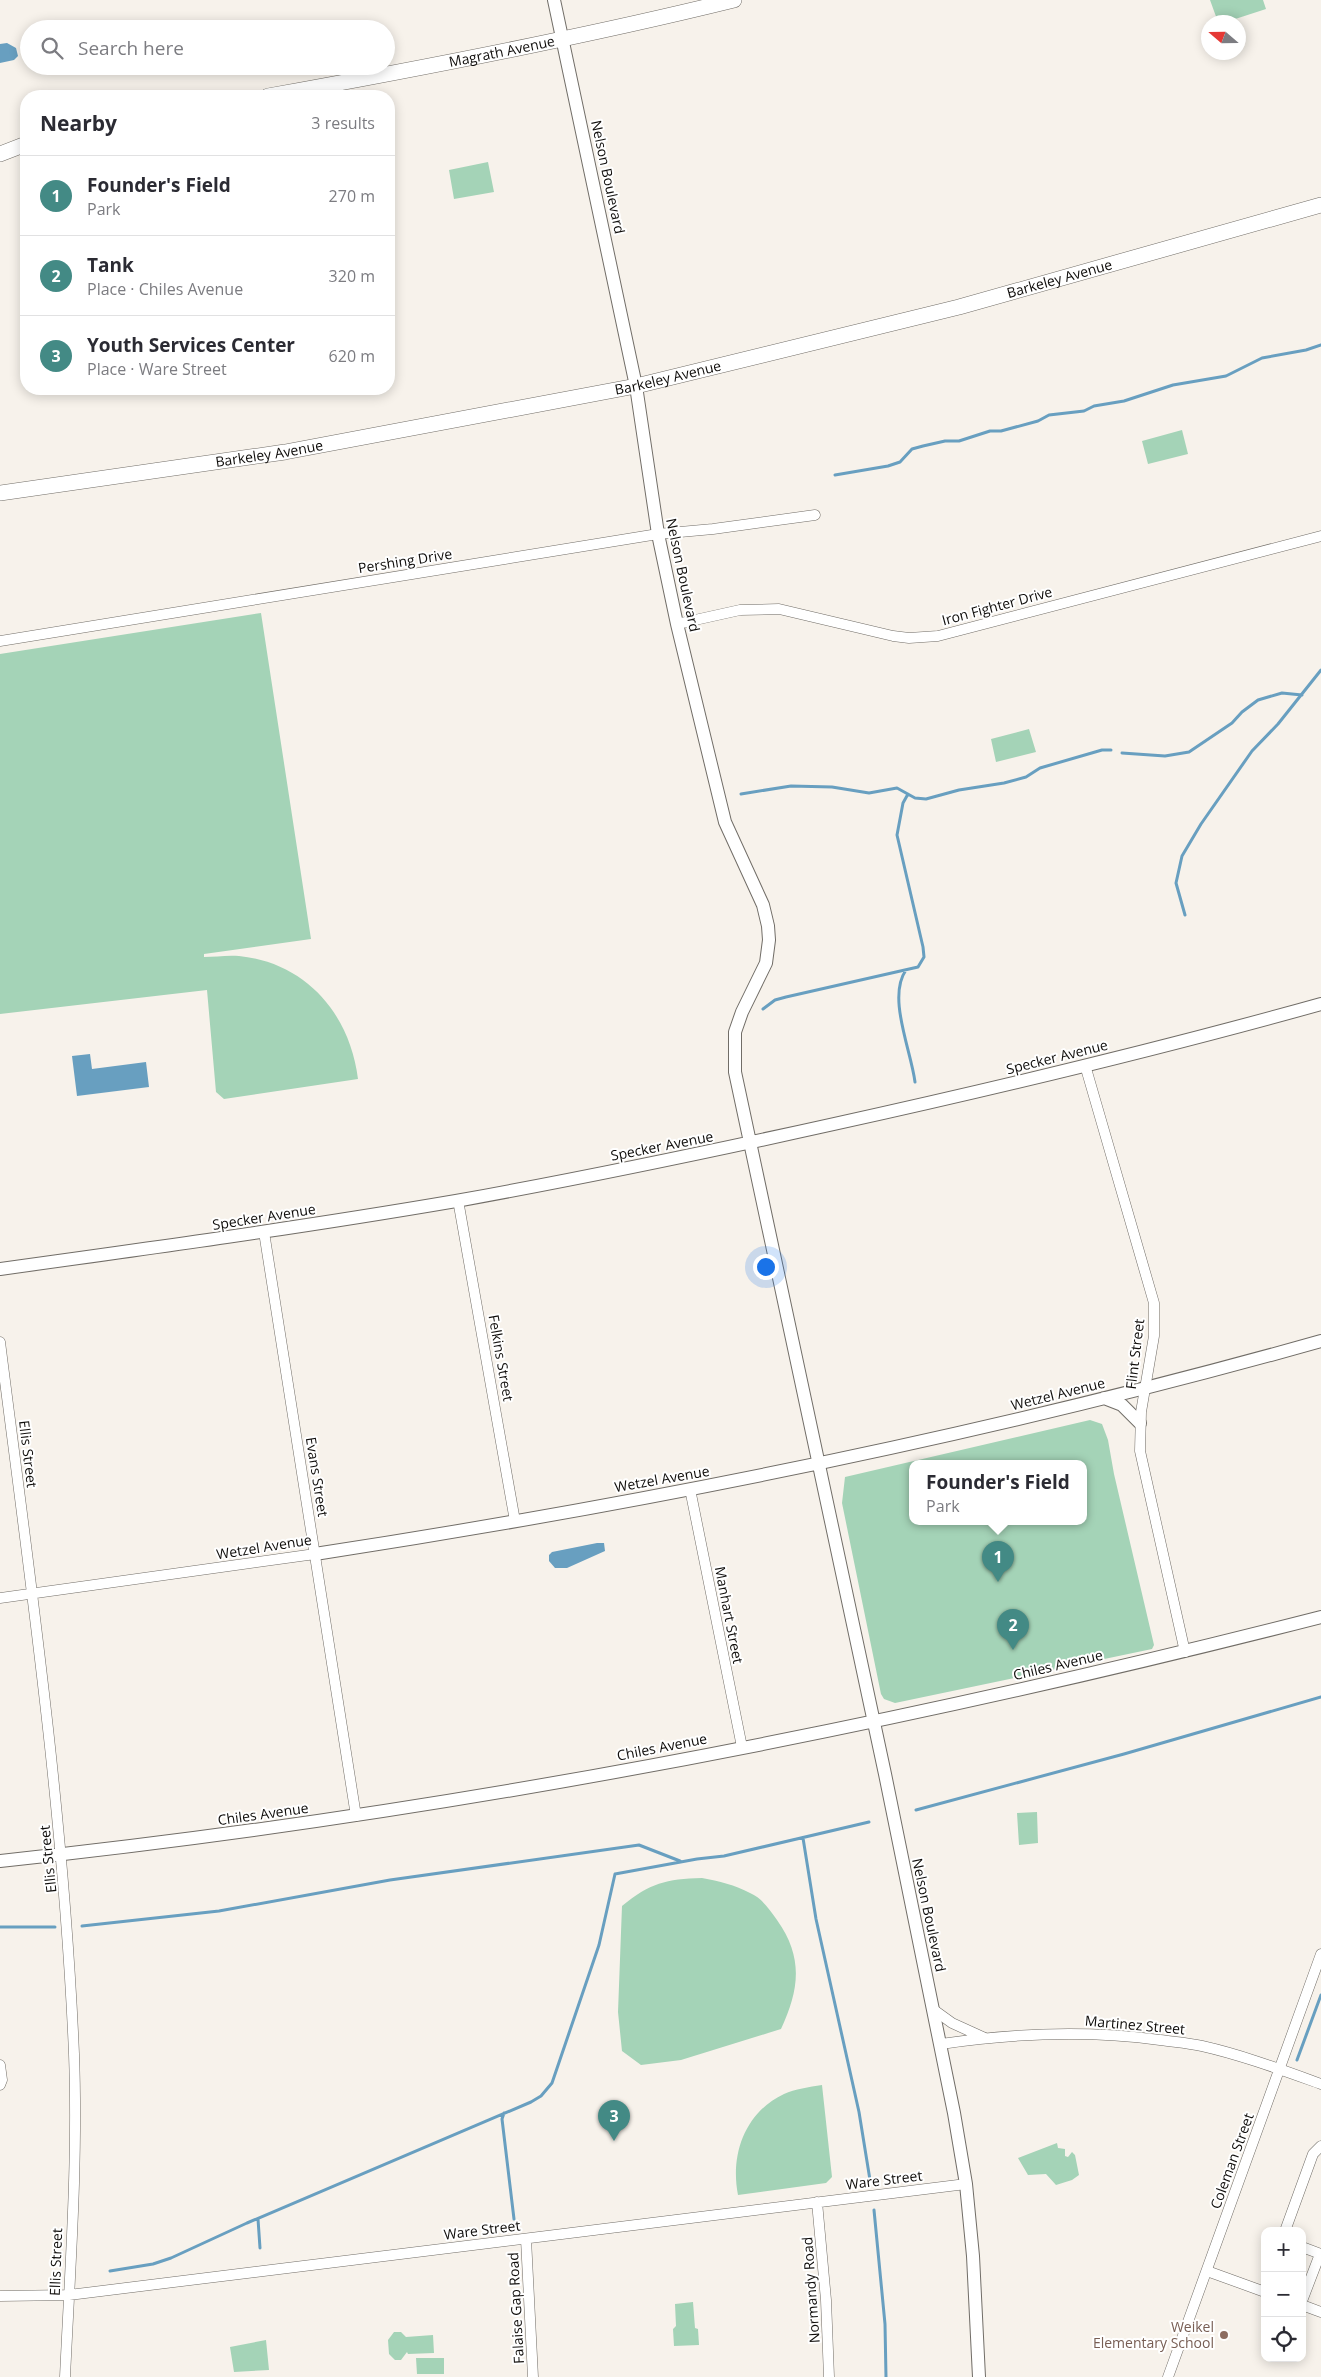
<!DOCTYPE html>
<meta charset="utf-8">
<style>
:root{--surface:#fff;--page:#f7f7f7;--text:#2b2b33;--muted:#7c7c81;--line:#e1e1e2;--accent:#438a85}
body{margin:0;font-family:"Open Sans",sans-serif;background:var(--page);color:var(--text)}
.controls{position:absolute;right:15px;bottom:15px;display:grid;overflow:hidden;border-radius:10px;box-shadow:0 2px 12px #0003}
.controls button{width:45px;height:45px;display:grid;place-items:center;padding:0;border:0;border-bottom:1px solid var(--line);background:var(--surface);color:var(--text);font:25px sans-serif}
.compass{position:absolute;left:1201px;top:15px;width:45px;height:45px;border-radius:50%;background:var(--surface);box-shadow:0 2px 12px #0003;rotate:290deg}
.you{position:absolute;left:765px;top:1266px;width:18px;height:18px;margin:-12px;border:4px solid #fff;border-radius:50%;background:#1a73e8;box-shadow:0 0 0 8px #1a73e833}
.badge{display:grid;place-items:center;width:32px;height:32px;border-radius:50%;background:var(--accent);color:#fff;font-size:16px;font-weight:700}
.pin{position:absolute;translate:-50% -41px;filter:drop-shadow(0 1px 2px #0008)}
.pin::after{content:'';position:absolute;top:26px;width:18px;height:15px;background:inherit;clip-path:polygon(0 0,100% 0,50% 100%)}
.popup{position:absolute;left:909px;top:1460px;width:178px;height:65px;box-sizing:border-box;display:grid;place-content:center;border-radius:10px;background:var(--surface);filter:drop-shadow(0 1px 4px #0005);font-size:16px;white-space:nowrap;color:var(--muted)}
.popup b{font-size:19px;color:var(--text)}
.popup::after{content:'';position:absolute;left:50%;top:100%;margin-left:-10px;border:10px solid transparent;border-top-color:var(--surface)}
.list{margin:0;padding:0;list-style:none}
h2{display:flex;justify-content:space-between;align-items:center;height:65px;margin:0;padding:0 20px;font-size:21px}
h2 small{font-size:16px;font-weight:400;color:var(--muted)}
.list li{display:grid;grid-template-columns:32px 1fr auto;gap:15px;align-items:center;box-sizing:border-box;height:80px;padding:0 20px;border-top:1px solid var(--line)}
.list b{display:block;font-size:19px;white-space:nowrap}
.list p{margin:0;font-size:16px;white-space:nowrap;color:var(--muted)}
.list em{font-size:16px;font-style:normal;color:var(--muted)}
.icon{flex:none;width:28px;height:28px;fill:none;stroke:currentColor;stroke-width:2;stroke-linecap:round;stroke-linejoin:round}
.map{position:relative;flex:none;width:1321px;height:2377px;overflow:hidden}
.search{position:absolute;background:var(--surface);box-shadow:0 2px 12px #0003;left:20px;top:20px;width:375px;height:55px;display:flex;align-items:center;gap:12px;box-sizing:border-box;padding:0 18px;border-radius:28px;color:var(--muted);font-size:19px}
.panel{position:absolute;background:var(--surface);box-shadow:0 2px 12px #0003;left:20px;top:90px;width:375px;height:305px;border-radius:20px}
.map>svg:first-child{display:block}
</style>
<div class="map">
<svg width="1321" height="2377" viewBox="0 0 1321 2377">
<rect width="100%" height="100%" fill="#f7f2eb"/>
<path fill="#a4d3b7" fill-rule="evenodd" d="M 1210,0 L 1263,0 L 1266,9 L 1226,22 L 1218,22 Z
M 488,162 L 494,192 L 454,199 L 449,170 Z
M 1182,430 L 1188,454 L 1148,464 L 1142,441 Z
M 261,613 L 311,939 L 204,954 L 204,957 C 215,957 227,955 239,956 C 306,963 350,1014 358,1079 L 224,1099 L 216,1092 L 207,990 L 0,1014 L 0,654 Z
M 1029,729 L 1036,752 L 996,762 L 991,739 Z
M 1090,1420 L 1102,1424 L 1108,1440 L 1114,1474 L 1154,1645 L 1152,1649 L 895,1703 L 884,1699 L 881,1694 L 842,1503 L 845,1477 ZM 913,1463 L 1083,1463 L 1083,1521 L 913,1521 Z
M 1037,1812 L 1038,1843 L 1019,1845 L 1017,1813 Z
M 702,1878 C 719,1881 735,1885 750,1893 C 762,1898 770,1910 777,1920 C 804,1958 799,1990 781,2029 L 681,2060 L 641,2065 L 622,2051 L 618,2012 L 622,1906 C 650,1883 666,1879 702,1878 Z
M 822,2085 L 832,2177 L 826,2183 L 738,2195 C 730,2155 745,2112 784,2094 C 795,2089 809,2087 822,2085 Z
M 1057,2143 L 1058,2148 L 1065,2149 L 1065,2156 L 1068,2157 L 1072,2152 L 1075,2155 L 1079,2175 L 1072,2180 L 1056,2185 L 1046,2174 L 1028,2175 L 1018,2158 Z
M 693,2302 L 695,2328 L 698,2329 L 699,2345 L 674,2346 L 673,2329 L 676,2326 L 675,2304 Z
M 394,2332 L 401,2332 L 406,2337 L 433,2335 L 434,2353 L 408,2354 L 407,2352 L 401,2360 L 395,2360 L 389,2354 L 388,2340 Z
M 266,2340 L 269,2370 L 234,2372 L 230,2347 Z
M 416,2358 L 444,2358 L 444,2374 L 417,2374 Z"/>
<path fill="#689fc0" d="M 7,43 L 16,48 L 18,56 L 14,60 L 0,63 L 0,44 Z
M 90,1054 L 92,1069 L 146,1062 L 149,1087 L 77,1096 L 72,1056 Z
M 597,1543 L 604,1543 L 605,1551 L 567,1568 L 555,1568 L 549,1561 L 549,1555 L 552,1552 Z"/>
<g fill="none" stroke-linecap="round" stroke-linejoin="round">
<path stroke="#689fc0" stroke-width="3" d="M 835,475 L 888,466 L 900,462 L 912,449 L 923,446 L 945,441 L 959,441 L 990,431 L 1001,431 L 1038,421 L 1049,415 L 1084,411 L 1094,406 L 1124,401 L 1173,385 L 1226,376 L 1262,358 L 1306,350 L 1321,345
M 1122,753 L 1165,756 L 1189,752 L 1232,723 L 1242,712 L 1258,700 L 1282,693 L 1302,695
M 741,794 L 791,786 L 832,787 L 869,793 L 897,788 L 915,798 L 926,799 L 959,790 L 1004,783 L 1026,777 L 1040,768 L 1102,750 L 1111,750
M 1185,915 L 1176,883 L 1182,856 L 1201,824 L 1252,751 L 1278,724 L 1321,670
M 906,970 C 887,997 911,1050 915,1082
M 763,1009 L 775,1000 L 786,997 L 918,967 L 924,957 L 923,947 L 897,835 L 903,803 L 908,794
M 916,1810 L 1124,1754 L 1321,1697
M 803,1838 L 816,1919 L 859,2112 L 870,2180
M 82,1926 L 219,1911 L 390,1880 L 639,1845 L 680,1861
M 0,1927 L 55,1927
M 1297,2060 L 1321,1995
M 504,2113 L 502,2119 L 514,2219
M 874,2210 L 885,2324 L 886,2377
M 258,2219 L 260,2248
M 110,2271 L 153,2264 L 171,2258 L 247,2223 L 531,2102 L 541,2096 L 552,2083 L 599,1945 L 615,1874 L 697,1859 L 724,1856 L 869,1822"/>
<defs>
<path id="minor" d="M 677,624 L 740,610 L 779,609 L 893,636 L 909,638 L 938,636 L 1321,536
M 0,641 L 658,534 L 713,529 L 815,515
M 1085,1065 L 1154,1303 L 1154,1336 L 1141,1412 L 1140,1451 L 1185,1652
M 458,1200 L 515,1521
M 264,1232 L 356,1816
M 0,1342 C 30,1579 64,1815 74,2054 C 78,2161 70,2270 65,2377
M 690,1489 L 742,1747
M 0,1598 L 315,1554
M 934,2010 L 952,2023 L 985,2038
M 941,2044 C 1015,2033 1086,2030 1160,2040 C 1174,2042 1188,2043 1202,2046 C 1242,2055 1282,2070 1321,2084
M 0,2065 L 2,2080 L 0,2085
M 817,2202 L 826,2300 L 829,2377
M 1285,2231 L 1313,2154 L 1321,2146
M 526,2239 L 533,2377
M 1302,2247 L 1321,2254
M 1207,2271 L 1265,2292
M 0,2296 L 69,2295 L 966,2184
M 1302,2301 L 1320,2254
M 1302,2305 L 1321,2312
M 1168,2377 L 1321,1954"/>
<path id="tertiary" d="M 554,0 L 636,386 L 658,534 L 677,624 L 725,822 L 763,905 L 768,926 L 769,940 L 766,963 L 742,1012 L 735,1032 L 735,1072 L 885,1774 L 954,2113 L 966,2184 L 973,2256 L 979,2377
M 0,1269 C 152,1248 304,1227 456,1201 C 583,1178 708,1152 834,1124 C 997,1088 1160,1049 1321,1004
M 1104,1398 L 1122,1405 L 1140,1423
M 315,1554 C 654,1502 991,1434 1321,1341
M 0,1861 C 445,1814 887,1728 1321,1617"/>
<g id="secondary">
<path id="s1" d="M 268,96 C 424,68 580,38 734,0"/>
<path d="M 0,154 L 26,144"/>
<path id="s2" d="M 0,493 L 285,452 L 636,386 L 959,307 L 1321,205"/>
</g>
</defs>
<use href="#minor" stroke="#716d67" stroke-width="11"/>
<use href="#tertiary" stroke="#716d67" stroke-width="14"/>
<use href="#secondary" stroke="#716d67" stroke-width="16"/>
<use href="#minor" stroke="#fff" stroke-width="10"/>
<use href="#tertiary" stroke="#fff" stroke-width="12"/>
<use href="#secondary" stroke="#fff" stroke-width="15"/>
</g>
<circle fill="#8d6e63" stroke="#fff" stroke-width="2" cx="1224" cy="2335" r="5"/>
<g text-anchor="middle" stroke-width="4" stroke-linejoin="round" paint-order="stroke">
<g font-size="14" fill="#0f0d0b" stroke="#fff">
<text dy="5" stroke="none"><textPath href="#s1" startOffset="238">Magrath Avenue</textPath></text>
<text transform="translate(608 177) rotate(78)" y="5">Nelson Boulevard</text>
<text dy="5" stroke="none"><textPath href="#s2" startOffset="1082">Barkeley Avenue</textPath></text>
<text dy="5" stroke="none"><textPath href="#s2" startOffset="678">Barkeley Avenue</textPath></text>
<text dy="5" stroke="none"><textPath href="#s2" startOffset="272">Barkeley Avenue</textPath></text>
<text transform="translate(405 561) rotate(-9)" y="5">Pershing Drive</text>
<text transform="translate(683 575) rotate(78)" y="5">Nelson Boulevard</text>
<text transform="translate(997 606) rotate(-15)" y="5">Iron Fighter Drive</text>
<text transform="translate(1057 1057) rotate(-14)" y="5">Specker Avenue</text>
<text transform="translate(662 1146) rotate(-11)" y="5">Specker Avenue</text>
<text transform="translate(264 1217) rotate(-9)" y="5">Specker Avenue</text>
<text transform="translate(1135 1354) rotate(-83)" y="5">Flint Street</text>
<text transform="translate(501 1358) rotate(80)" y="5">Felkins Street</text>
<text transform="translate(1058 1394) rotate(-14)" y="5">Wetzel Avenue</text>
<text transform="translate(28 1454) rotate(83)" y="5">Ellis Street</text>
<text transform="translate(317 1477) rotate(81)" y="5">Evans Street</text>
<text transform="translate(662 1479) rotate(-10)" y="5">Wetzel Avenue</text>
<text transform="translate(264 1547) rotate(-9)" y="5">Wetzel Avenue</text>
<text transform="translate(729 1615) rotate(79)" y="5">Manhart Street</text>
<text transform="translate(1058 1665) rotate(-13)" y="5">Chiles Avenue</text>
<text transform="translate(662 1747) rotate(-11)" y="5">Chiles Avenue</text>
<text transform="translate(263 1814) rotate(-8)" y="5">Chiles Avenue</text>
<text transform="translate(48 1859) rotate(-96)" y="5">Ellis Street</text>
<text transform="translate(929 1915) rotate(78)" y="5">Nelson Boulevard</text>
<text transform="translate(1135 2025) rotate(5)" y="5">Martinez Street</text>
<text transform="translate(1232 2161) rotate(-70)" y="5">Coleman Street</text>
<text transform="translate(884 2180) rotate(-7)" y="5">Ware Street</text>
<text transform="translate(482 2230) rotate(-7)" y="5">Ware Street</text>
<text transform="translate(56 2262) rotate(-88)" y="5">Ellis Street</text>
<text transform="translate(811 2290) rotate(-94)" y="5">Normandy Road</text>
<text transform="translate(516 2308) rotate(-93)" y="5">Falaise Gap Road</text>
</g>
<g font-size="14" fill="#785e54" stroke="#fff" text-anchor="end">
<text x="1214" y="2332">Weikel<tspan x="1214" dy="16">Elementary School</tspan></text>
</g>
</g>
</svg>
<div class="controls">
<button>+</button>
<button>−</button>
<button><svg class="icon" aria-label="locate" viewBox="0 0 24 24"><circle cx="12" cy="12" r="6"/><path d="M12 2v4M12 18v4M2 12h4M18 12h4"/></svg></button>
</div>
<svg class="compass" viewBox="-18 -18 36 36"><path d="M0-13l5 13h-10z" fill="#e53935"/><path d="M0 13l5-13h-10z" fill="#7c7c81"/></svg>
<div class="you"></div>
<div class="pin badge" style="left:998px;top:1582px">1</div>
<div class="popup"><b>Founder's Field</b>Park</div>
<div class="pin badge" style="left:1013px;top:1650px">2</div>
<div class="pin badge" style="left:614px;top:2141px">3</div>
<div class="search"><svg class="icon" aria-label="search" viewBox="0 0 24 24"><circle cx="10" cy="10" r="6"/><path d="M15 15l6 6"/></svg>Search here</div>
<section class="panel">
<h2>Nearby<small>3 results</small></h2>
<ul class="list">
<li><span class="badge">1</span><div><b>Founder's Field</b><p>Park</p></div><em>270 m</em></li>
<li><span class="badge">2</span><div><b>Tank</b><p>Place · Chiles Avenue</p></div><em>320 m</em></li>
<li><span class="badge">3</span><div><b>Youth Services Center</b><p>Place · Ware Street</p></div><em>620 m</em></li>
</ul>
</section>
</div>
